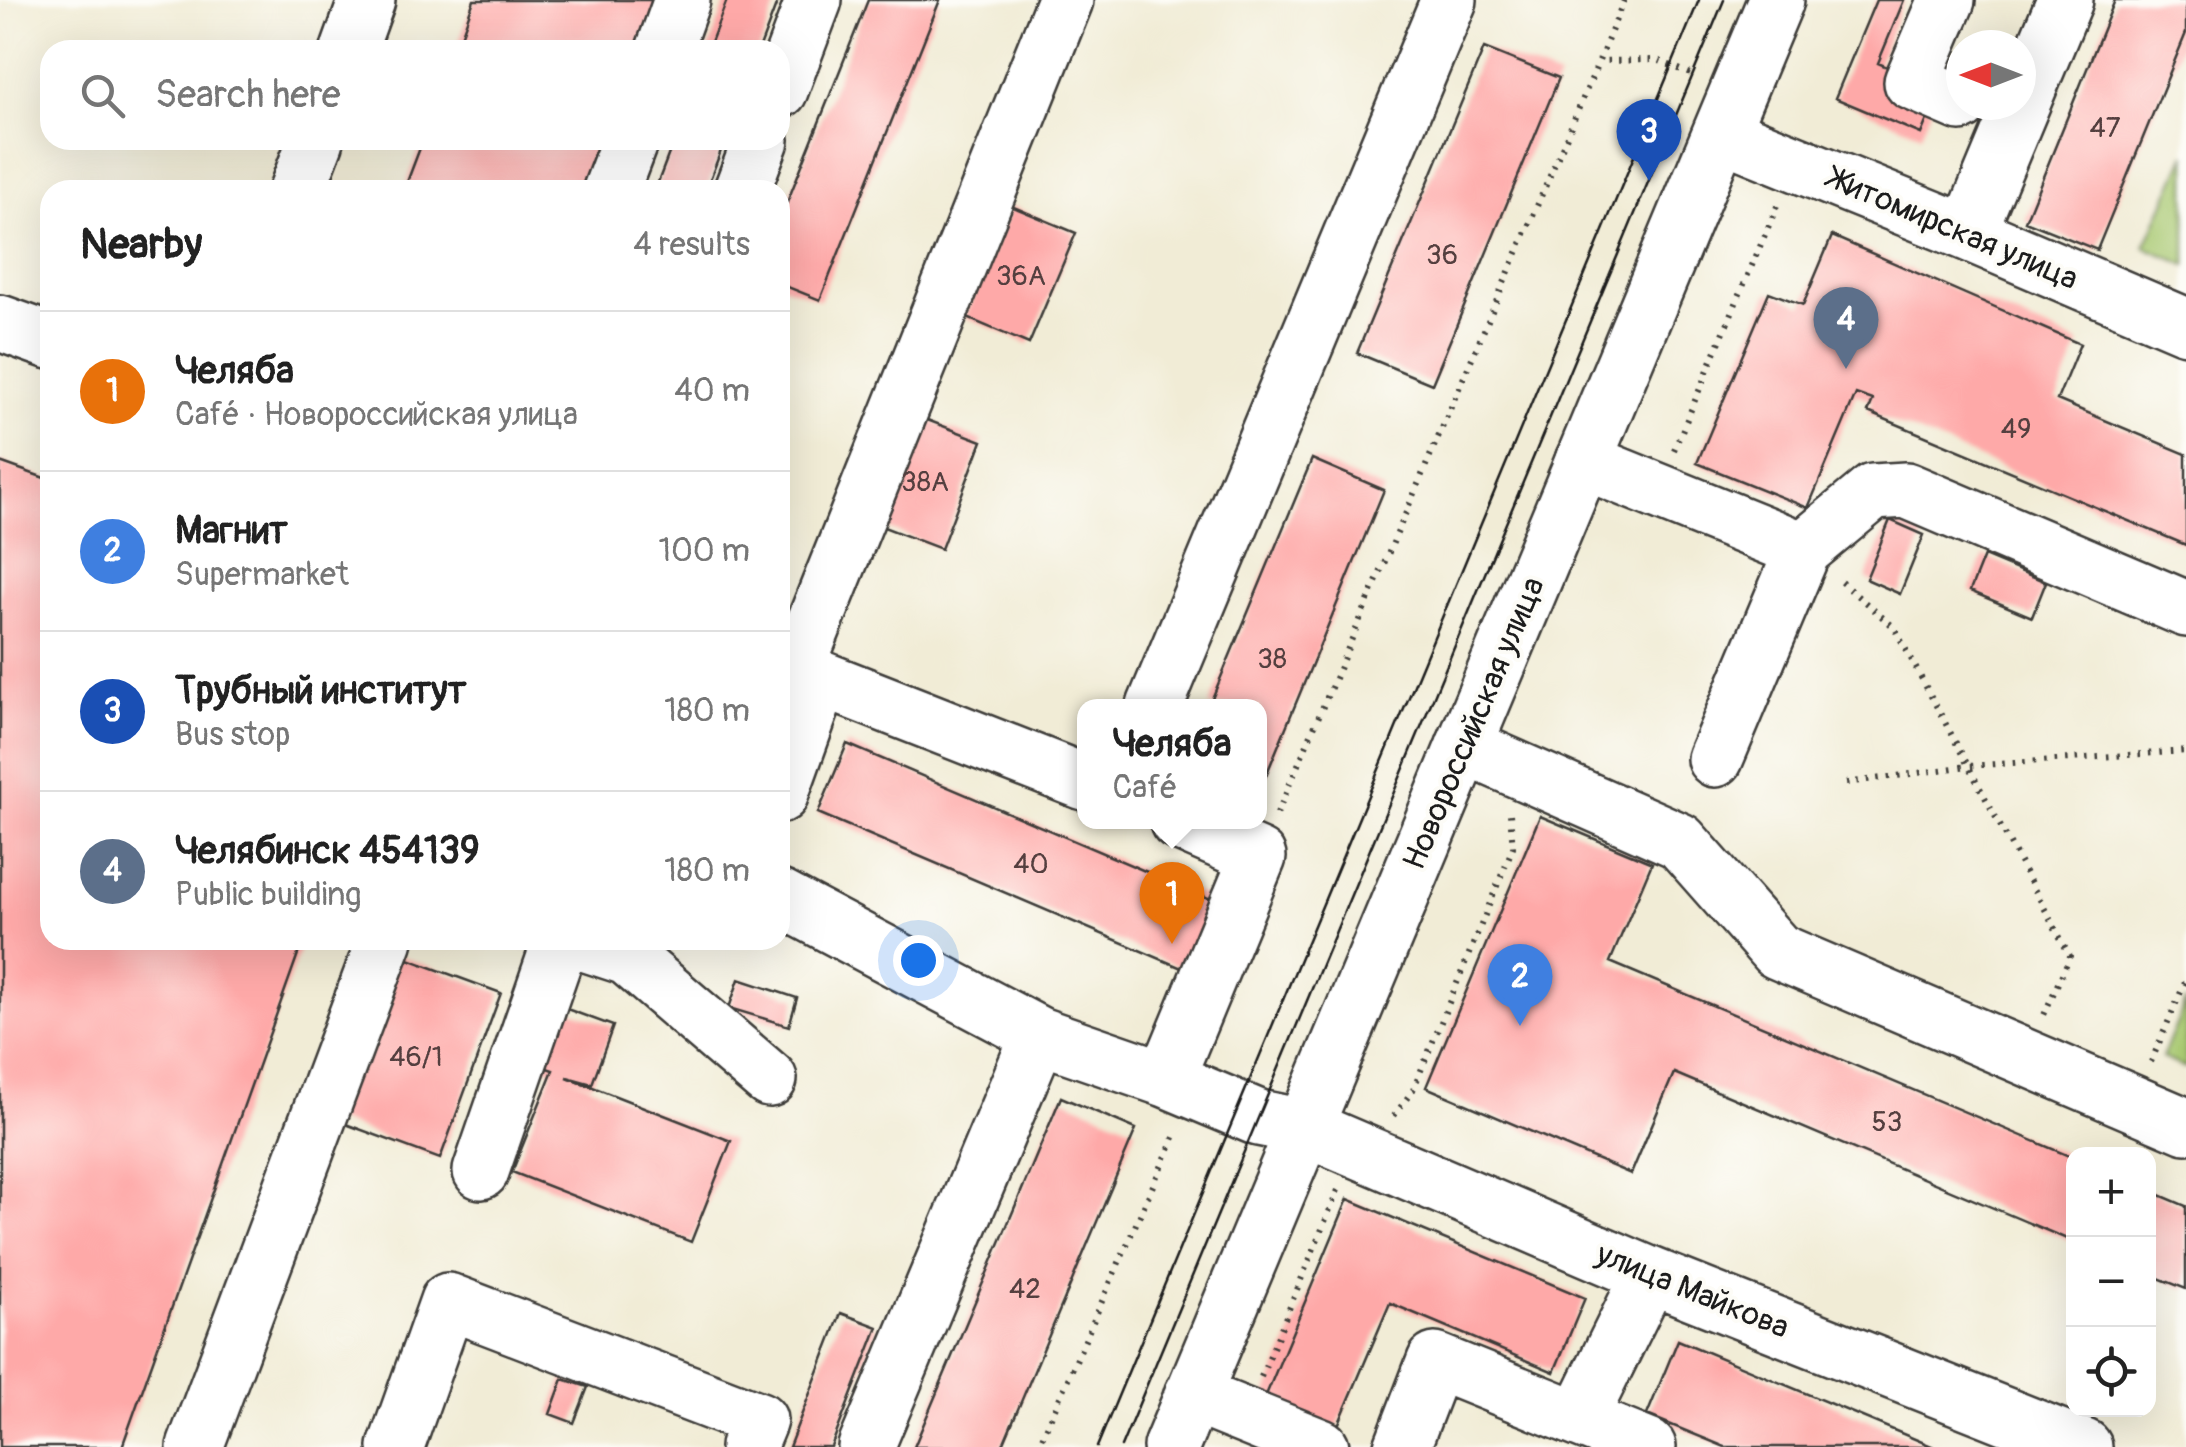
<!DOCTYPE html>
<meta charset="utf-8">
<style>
:root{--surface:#fff;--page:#f2f2f2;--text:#222;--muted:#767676;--line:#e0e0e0;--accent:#b5179e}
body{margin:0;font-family:Pangolin,sans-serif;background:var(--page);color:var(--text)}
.controls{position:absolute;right:30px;bottom:30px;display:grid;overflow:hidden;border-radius:20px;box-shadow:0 10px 40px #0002}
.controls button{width:90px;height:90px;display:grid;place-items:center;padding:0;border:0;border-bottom:2px solid var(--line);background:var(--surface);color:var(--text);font:50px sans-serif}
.compass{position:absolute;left:1946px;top:30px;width:90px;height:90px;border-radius:50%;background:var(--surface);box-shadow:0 10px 40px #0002;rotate:270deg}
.you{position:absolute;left:918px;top:960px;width:35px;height:35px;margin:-25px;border:8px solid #fff;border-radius:50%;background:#1a73e8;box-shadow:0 0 0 15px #1a73e833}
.badge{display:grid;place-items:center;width:65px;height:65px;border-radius:50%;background:var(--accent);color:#fff;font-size:32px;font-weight:700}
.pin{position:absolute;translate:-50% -82px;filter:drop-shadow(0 2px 5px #0008)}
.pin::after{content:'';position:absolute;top:52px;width:35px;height:30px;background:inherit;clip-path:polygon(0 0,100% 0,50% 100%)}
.popup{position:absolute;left:1077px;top:699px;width:190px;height:130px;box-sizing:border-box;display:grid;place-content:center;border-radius:20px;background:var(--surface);filter:drop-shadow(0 2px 8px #0005);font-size:32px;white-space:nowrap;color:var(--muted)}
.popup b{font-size:38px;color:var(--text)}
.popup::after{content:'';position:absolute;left:50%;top:100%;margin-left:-20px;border:20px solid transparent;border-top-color:var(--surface)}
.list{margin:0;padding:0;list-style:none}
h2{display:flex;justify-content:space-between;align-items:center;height:130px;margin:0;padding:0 40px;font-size:42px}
h2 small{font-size:32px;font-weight:400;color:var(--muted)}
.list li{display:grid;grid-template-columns:65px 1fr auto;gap:30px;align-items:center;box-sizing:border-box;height:160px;padding:0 40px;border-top:2px solid var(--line)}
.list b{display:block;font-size:38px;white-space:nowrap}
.list p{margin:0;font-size:32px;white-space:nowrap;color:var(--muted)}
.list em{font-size:32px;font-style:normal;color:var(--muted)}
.icon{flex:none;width:55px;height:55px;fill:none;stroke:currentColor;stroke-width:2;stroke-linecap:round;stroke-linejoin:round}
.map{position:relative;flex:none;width:2186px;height:1447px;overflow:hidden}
.search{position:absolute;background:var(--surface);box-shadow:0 10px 40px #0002;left:40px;top:40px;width:750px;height:110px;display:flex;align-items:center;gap:25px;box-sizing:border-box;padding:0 35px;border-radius:30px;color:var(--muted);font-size:38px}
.panel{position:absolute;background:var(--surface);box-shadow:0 10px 40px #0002;left:40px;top:180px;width:750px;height:770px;border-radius:30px}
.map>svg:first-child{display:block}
</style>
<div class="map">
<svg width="2186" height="1447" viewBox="0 0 2186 1447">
<rect width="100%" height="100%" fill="#fdfcf7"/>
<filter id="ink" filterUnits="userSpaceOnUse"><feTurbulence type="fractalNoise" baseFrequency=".01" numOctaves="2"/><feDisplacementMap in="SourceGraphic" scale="20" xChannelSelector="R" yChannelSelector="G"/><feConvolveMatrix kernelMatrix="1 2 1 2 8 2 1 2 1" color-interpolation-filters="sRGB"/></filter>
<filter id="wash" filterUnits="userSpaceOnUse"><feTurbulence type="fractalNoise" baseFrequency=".0048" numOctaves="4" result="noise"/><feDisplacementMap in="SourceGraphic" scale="40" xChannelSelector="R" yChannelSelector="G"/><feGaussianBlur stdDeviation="2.25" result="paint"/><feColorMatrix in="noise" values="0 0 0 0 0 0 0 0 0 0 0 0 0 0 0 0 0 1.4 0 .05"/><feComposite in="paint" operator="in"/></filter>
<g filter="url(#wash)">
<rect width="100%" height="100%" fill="#f1ecd6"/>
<path fill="#a9c972" stroke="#627247" stroke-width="2.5" d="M 2186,154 L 2186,265 L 2145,247 Z
M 2186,1001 L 2186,1068 L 2162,1058 Z"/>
<g id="blocks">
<path fill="#fea9a8" d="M 474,0 L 664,0 L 646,50 L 456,50 Z
M 727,0 L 778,0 L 759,50 L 708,50 Z
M 868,0 L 940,0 L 820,300 L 780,284 L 780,220 Z
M 1876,0 L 1904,0 L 1878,63 L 1899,72 L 1931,110 L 1921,134 L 1835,98 Z
M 2115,0 L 2186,0 L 2186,33 L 2097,250 L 2025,221 Z
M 1484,48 L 1559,78 L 1432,384 L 1357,353 Z
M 423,140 L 613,140 L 594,190 L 404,190 Z
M 674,140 L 725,140 L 706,190 L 655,190 Z
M 1011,206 L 1076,233 L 1029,344 L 965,317 Z
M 1832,236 L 2080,344 L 2057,400 L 2186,454 L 2186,545 L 1868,412 L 1873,400 L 1856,394 L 1808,508 L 1697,463 L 1769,292 L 1803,305 Z
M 909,413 L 982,441 L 941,549 L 868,521 Z
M 1312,459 L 1384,490 L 1260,790 L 1260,706 L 1209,706 Z
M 0,462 L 50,480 L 50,940 L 303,940 L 122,1447 L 0,1447 Z
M 1890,520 L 1924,535 L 1900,594 L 1866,579 Z
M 1984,556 L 2046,582 L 2032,617 L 1970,591 Z
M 847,744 L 1227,906 L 1198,975 L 818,813 Z
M 1540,816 L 1652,863 L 1610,962 L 2074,1158 L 2074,1242 L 1674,1073 L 1631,1174 L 1426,1087 Z
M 392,953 L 501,993 L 440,1159 L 332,1119 Z
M 739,979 L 797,998 L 789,1026 L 729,1008 Z
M 556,1005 L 613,1026 L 592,1084 L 567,1077 L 731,1141 L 691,1242 L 512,1172 L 553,1070 L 535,1064 Z
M 1061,1097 L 1136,1129 L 1002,1447 L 914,1447 Z
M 2148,1190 L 2186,1206 L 2186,1289 L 2148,1274 Z
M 1348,1199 L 1585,1298 L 1554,1372 L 1390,1303 L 1336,1430 L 1264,1400 Z
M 841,1313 L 878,1327 L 831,1447 L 789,1447 Z
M 1678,1340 L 1934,1447 L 1725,1447 L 1647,1415 Z
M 563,1379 L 588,1387 L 574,1423 L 550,1414 Z"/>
</g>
</g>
<g filter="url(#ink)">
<use href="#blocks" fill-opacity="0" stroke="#3c3b38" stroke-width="2.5"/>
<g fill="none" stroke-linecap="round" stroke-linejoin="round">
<defs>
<path id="minor" d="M 1947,0 L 1912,82 L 1961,103
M 349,50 L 367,0
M 664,50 L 682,0
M 780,90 L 814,0
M 1721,133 L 1968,233 L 2186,326
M 297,190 L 316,140
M 611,190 L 630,140
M 742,190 L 761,140
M 1968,233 L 2065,0
M 0,323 L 50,341
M 1583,461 L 1803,550 L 1873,492 L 1906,490 L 2186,609
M 796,669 L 1084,782
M 1155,706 L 1449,0
M 1464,746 L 1680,841 L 1777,951 L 2186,1126
M 1715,759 L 1803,550
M 780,795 L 813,703 L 796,669 L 1065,0
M 780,898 L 1039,1035 L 1166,1079 L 1259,1118 L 1304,1127 L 1650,1275 L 2084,1447
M 575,940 L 627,957 L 769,1079
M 1166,1079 L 1258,857 L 1178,822
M 481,1171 L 561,940
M 1192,1395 L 1321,1447
M 1579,1419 L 1650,1275
M 195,1447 L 385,940
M 396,1447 L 448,1301 L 759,1420 L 748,1447
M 866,1447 L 1039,1035
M 1402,1447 L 1435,1361 L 1648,1447"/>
<path id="major" d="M 1171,1447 L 1776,0"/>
</defs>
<use href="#minor" stroke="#3c3b38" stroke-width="60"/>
<use href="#major" stroke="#3c3b38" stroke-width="60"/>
<path stroke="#3c3b38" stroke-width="6" stroke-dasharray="2.5 8" stroke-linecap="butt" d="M 1624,0 L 1599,61 L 1657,60 L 1696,76
M 1674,450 L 1778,204
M 1841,582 L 1894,627 L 2070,956 L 2044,1015
M 1846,783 L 1968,766 L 2186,751
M 1277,814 L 1599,61
M 2151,1062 L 2186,980
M 1394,1116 L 1413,1090 L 1513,847 L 1510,814
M 1261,1377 L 1338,1190
M 1038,1447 L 1176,1133"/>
<use href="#minor" stroke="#fff" stroke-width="55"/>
<use href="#major" stroke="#fff" stroke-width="55"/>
<path stroke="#1c1c1c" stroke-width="2.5" d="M 1097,1447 L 1699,0
M 1121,1447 L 1724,0"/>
</g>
</g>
<g text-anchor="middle" stroke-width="8" stroke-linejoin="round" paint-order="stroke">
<g font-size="28" fill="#543f3f">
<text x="2105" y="137">47</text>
<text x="1442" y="264">36</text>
<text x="1021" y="285">36А</text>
<text x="2016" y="438">49</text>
<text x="925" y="491">38А</text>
<text x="1272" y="668">38</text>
<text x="1031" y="873">40</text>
<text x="416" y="1066">46/1</text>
<text x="1887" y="1131">53</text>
<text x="1025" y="1298">42</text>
</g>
<g font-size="32" fill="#1c1c1c" stroke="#fdfcf7">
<text transform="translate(1954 228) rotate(23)" y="11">Житомирская улица</text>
<text transform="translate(1473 723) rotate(-67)" y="11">Новороссийская улица</text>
<text transform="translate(1693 1290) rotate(22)" y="11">улица Майкова</text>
</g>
</g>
</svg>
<div class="controls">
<button>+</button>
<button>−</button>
<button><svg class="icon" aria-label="locate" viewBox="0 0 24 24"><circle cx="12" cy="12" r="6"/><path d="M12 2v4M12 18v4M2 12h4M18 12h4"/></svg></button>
</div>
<svg class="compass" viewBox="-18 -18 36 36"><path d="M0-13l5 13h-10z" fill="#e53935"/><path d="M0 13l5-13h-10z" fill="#767676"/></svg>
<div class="you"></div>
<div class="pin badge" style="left:1172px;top:944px;background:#e8710a">1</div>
<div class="popup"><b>Челяба</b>Café</div>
<div class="pin badge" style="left:1520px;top:1026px;background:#3f7fe0">2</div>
<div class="pin badge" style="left:1649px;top:181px;background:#1a4fb4">3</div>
<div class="pin badge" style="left:1846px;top:369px;background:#5c6f8a">4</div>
<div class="search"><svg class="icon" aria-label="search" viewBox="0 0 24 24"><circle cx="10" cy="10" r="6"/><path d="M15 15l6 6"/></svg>Search here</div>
<section class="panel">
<h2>Nearby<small>4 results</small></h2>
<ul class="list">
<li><span class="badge" style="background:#e8710a">1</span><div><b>Челяба</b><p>Café · Новороссийская улица</p></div><em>40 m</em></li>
<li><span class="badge" style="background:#3f7fe0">2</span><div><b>Магнит</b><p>Supermarket</p></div><em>100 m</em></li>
<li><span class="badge" style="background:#1a4fb4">3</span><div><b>Трубный институт</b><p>Bus stop</p></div><em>180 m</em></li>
<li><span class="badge" style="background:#5c6f8a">4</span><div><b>Челябинск 454139</b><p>Public building</p></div><em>180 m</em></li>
</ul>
</section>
</div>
